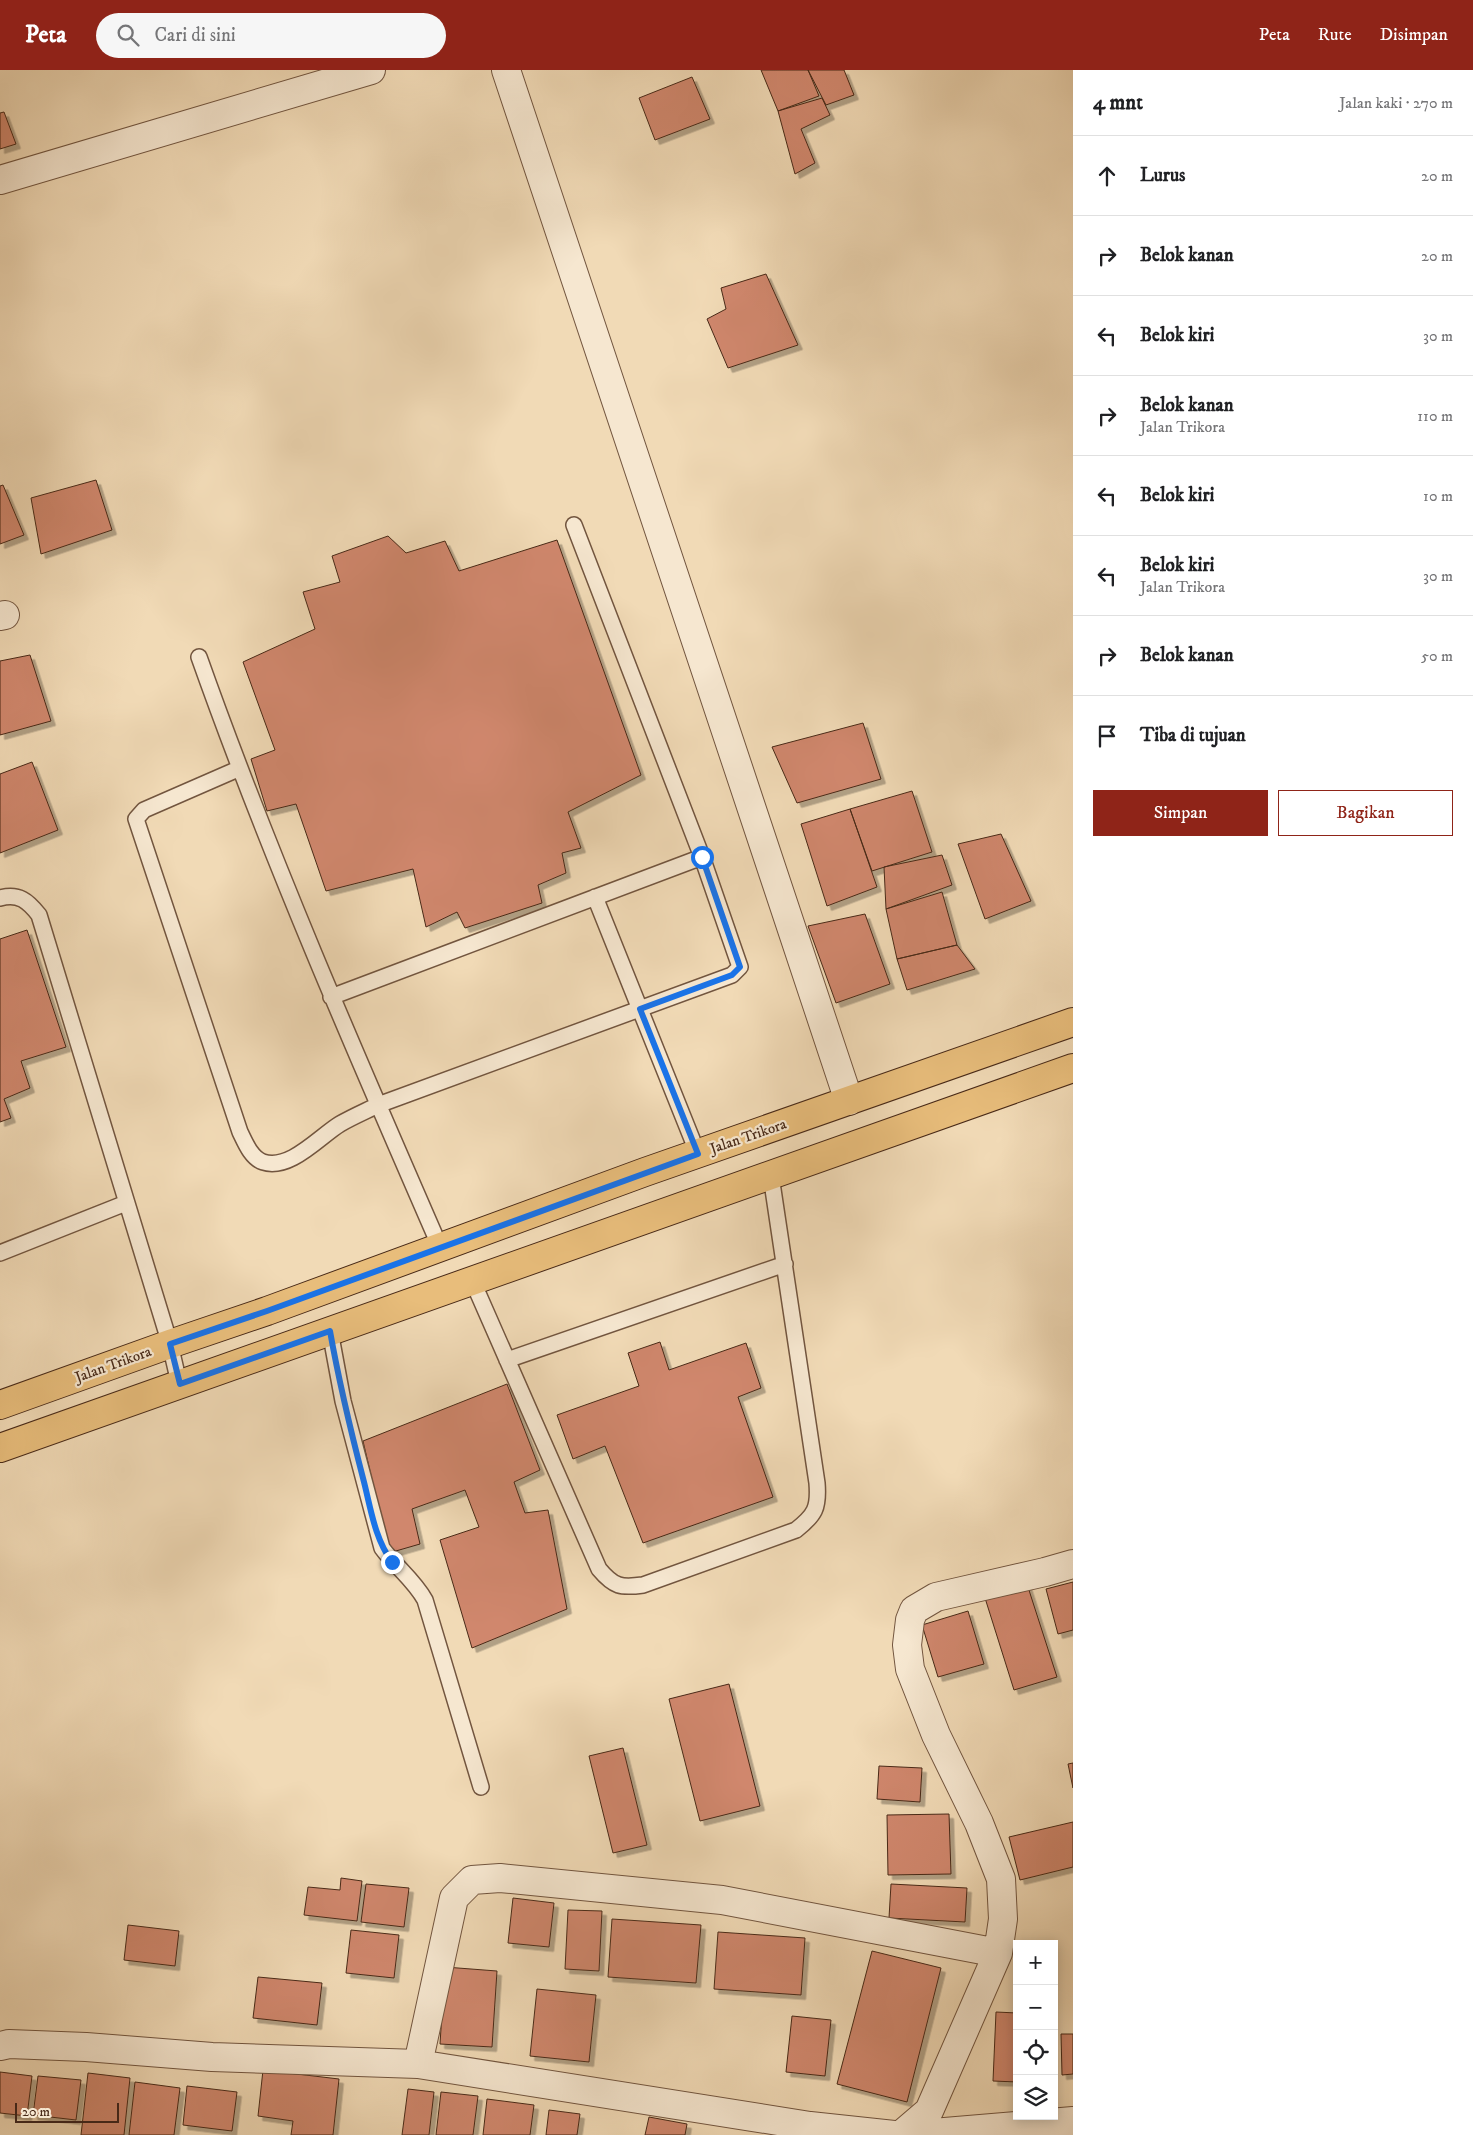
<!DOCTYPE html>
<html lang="id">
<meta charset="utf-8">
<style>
:root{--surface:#fff;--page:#f6f6f6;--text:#202124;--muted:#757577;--line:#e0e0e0;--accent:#8f2418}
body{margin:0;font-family:"IM FELL DW Pica",serif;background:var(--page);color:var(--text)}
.controls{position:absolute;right:15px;bottom:15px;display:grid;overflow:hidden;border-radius:0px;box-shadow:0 2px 12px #0003}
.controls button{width:45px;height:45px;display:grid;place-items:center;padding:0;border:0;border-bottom:1px solid var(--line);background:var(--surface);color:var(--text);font:25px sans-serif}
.scale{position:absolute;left:15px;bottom:12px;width:104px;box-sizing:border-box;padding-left:5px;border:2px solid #482917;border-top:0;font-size:14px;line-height:18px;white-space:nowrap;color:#482917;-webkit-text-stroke:4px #f6e7d0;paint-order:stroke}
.stop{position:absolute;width:15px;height:15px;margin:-11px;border:4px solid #1a73e8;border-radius:50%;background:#fff}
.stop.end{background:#1a73e8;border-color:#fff;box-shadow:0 1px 5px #0008}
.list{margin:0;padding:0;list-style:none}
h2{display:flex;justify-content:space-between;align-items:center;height:65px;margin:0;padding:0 20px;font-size:21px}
h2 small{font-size:16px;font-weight:400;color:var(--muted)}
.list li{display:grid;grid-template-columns:32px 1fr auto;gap:15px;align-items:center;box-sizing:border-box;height:80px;padding:0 20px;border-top:1px solid var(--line)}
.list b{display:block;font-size:19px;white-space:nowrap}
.list p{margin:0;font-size:16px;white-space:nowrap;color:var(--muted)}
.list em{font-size:16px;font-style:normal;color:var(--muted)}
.actions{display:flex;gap:10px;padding:15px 20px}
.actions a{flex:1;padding:11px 0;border:1px solid var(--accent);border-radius:0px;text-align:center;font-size:18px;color:var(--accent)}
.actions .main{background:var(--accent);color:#fff}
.icon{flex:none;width:28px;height:28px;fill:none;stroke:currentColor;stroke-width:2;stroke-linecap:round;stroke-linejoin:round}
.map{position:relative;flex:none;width:1073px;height:2065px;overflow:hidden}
header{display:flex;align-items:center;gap:30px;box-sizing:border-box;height:70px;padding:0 25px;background:var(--accent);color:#fff}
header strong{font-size:24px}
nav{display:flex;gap:28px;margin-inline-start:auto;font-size:18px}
.search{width:350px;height:45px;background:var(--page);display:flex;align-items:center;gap:12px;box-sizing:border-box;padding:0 18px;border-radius:28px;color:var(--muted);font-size:19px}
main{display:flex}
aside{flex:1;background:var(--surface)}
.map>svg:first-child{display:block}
</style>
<header>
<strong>Peta</strong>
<div class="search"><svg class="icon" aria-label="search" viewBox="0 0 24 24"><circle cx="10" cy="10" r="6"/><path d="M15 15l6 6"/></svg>Cari di sini</div>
<nav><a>Peta</a><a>Rute</a><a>Disimpan</a></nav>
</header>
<main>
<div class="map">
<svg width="1073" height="2065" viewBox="0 0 1073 2065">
<defs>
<filter id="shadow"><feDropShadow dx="4.5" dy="4.5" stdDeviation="0" flood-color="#0004"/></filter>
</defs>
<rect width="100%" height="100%" fill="#f1dab6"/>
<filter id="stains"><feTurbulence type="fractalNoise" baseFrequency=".004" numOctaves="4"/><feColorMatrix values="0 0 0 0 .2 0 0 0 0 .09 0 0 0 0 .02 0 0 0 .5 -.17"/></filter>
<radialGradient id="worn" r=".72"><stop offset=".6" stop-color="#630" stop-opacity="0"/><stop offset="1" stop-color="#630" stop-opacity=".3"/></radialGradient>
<path fill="#d0876d" stroke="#482917" filter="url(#shadow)" d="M 761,0 L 808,0 L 819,26 L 778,41 Z
M 808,0 L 844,0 L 854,25 L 826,35 Z
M 692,7 L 710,49 L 655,70 L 639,28 Z
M 822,28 L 830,45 L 801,59 L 815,93 L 795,104 L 778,41 Z
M 4,42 L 16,74 L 0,79 L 0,43 Z
M 766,204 L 798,275 L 728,298 L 707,249 L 726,239 L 721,218 Z
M 96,410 L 112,460 L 41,484 L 31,428 Z
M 3,415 L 24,465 L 0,474 L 0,416 Z
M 388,466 L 406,483 L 445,471 L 459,501 L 557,470 L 641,705 L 568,742 L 581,778 L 562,783 L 566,803 L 538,815 L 542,833 L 465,858 L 457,842 L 426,857 L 413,799 L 326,821 L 296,734 L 267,741 L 251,689 L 275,680 L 243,592 L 315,559 L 303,522 L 340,512 L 332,486 Z
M 30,585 L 51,651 L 0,665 L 0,591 Z
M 863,653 L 881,709 L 797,733 L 772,677 Z
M 32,692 L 58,760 L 0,783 L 0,704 Z
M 912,721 L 932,782 L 872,801 L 850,739 Z
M 850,739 L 877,817 L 827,836 L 801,754 Z
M 1001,764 L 1031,831 L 985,849 L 958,774 Z
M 942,785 L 952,815 L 886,839 L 884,797 Z
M 942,822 L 957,875 L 897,889 L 886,839 Z
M 865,844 L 890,914 L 836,933 L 808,856 Z
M 27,860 L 66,977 L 21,991 L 30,1018 L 4,1029 L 11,1048 L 0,1052 L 0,869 Z
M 957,875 L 975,899 L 907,920 L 897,889 Z
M 660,1272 L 669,1300 L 746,1273 L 761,1318 L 738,1327 L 773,1427 L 643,1473 L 605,1376 L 573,1389 L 557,1345 L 639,1316 L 628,1283 Z
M 507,1314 L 540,1400 L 514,1412 L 525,1443 L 548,1440 L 567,1539 L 472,1578 L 440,1470 L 479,1457 L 465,1420 L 412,1439 L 420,1474 L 389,1483 L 363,1371 Z
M 1073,1512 L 1073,1560 L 1058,1564 L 1046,1519 Z
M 1027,1514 L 1057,1607 L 1014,1620 L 985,1528 Z
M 968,1541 L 984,1594 L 938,1607 L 922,1555 Z
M 729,1614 L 760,1736 L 700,1751 L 669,1629 Z
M 623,1678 L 647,1775 L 613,1783 L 589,1686 Z
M 1073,1693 L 1073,1718 L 1068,1694 Z
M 879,1696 L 922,1698 L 920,1732 L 877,1729 Z
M 949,1744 L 951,1804 L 888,1805 L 887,1745 Z
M 1073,1752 L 1073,1797 L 1020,1810 L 1009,1767 Z
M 341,1808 L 362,1811 L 357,1851 L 304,1845 L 308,1817 L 340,1820 Z
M 366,1814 L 409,1818 L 404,1857 L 361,1852 Z
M 891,1814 L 967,1818 L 965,1852 L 889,1848 Z
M 513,1828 L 554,1833 L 549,1877 L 508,1873 Z
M 568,1840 L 602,1841 L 599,1901 L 565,1899 Z
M 612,1849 L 701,1855 L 696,1913 L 608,1907 Z
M 128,1855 L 179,1861 L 175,1896 L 124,1890 Z
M 351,1860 L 399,1865 L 394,1908 L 346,1903 Z
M 718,1862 L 805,1868 L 801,1925 L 714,1919 Z
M 872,1881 L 941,1898 L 907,2032 L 837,2014 Z
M 445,1897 L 497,1901 L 492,1977 L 440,1974 Z
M 258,1907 L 322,1913 L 317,1955 L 253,1948 Z
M 537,1919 L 596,1925 L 589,1992 L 530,1986 Z
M 996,1942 L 1017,1943 L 1017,2012 L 993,2011 Z
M 792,1946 L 831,1950 L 825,2006 L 786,2002 Z
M 1061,1964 L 1073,1964 L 1073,2004 L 1062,2005 Z
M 263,2000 L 339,2009 L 333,2065 L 291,2065 L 293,2051 L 258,2046 Z
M 0,2002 L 32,2006 L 27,2046 L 0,2043 Z
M 88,2003 L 130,2008 L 124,2065 L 81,2065 Z
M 38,2006 L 81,2010 L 76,2050 L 33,2045 Z
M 135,2012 L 180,2018 L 174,2065 L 129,2065 Z
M 187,2016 L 237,2022 L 232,2061 L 183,2055 Z
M 408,2019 L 434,2022 L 429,2065 L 402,2065 Z
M 441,2022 L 478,2026 L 473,2065 L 436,2065 Z
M 487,2029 L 534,2035 L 530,2065 L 483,2065 Z
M 549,2040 L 580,2044 L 577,2065 L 546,2065 Z
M 649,2047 L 687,2054 L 685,2065 L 645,2065 Z"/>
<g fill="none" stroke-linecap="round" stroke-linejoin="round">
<defs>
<path id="service" d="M 199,587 C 270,787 355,982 440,1177
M 238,699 L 144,740 L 136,749 L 240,1062 C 245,1072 251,1088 263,1092 C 290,1101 320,1066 340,1054 C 352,1047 366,1041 378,1035 L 732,905 L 740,897 L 702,787 L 574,455
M 595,827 L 698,1084
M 0,828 C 19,823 28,831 39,845 L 170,1274 L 179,1313
M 331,927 L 702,787
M 0,1183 L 126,1133
M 473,1212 L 599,1499 C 614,1517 621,1518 643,1515 L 796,1460 C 815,1445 819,1438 817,1413 L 771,1106
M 330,1261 L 343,1331 L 382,1478 C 395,1496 414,1510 425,1530 L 481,1717
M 507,1290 L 785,1194"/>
<path id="minor" d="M 506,0 L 849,1031
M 0,110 L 371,0
M 0,546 L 5,545
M 0,1976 L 9,1974 L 86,1977 L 212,1987 L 418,1994 L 810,2056 L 894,2065
M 418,1994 L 454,1828 L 472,1810 L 500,1808 L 722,1830 L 998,1883
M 901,2065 L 929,2041 L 998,1883 L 1003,1849 L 1001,1809 L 979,1753 L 936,1665 L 910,1599 L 907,1575 L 910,1550 L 914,1540 L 936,1527 L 1045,1502 L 1073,1494
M 909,2065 L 1073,2051"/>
<path id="primary" d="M 0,1335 L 170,1274 L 267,1241 L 645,1102 L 1073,952
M 0,1378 L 1073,998"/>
</defs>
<use href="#service" stroke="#72553f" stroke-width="18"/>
<use href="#minor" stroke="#72553f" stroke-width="30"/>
<use href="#primary" stroke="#482917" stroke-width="30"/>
<use href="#service" stroke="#f6e7d0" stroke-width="15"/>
<use href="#minor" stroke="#f6e7d0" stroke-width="28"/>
<use href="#primary" stroke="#e8bd7b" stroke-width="28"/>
</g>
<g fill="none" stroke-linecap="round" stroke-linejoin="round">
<path stroke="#1a73e8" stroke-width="6" d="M 392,1492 C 375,1469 371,1440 364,1412 C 351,1362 339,1312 330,1261 L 180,1314 L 170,1274 L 267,1241 L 698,1084 L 640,939 L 732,905 L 740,897 L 702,787"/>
</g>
<g text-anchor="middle" stroke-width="4.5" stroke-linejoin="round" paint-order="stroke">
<g font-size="15" fill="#482917" stroke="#f6e7d0">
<text transform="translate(748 1066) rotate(-19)" y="5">Jalan Trikora</text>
<text transform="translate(113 1294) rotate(-20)" y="5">Jalan Trikora</text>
</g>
</g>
<rect width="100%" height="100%" filter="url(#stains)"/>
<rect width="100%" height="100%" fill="url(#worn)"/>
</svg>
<div class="controls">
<button>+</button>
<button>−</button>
<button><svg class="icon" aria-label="locate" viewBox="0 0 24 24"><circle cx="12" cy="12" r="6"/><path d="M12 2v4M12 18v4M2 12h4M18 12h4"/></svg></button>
<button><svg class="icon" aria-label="layers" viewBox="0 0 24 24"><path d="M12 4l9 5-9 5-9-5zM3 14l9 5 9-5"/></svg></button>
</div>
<div class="scale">20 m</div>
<div class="stop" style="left:702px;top:787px"></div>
<div class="stop end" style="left:392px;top:1492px"></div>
</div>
<aside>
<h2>4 mnt<small>Jalan kaki · 270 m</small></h2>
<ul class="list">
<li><svg class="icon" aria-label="ahead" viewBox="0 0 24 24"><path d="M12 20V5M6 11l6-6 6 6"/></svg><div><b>Lurus</b></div><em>20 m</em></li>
<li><svg class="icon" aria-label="right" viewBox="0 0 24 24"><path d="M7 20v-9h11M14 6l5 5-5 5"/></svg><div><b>Belok kanan</b></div><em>20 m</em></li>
<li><svg class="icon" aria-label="left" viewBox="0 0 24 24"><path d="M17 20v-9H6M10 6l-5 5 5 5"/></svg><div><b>Belok kiri</b></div><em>30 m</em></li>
<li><svg class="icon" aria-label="right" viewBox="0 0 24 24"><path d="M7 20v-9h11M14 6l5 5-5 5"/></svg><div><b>Belok kanan</b><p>Jalan Trikora</p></div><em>110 m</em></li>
<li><svg class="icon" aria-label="left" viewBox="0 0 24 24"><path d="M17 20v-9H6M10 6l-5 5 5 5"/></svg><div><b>Belok kiri</b></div><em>10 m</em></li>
<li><svg class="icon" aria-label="left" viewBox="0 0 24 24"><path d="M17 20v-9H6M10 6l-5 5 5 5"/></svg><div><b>Belok kiri</b><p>Jalan Trikora</p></div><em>30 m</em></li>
<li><svg class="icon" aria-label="right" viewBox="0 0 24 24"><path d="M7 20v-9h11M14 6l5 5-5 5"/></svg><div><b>Belok kanan</b></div><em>50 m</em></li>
<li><svg class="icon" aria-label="arrive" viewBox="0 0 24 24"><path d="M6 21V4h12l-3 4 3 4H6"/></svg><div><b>Tiba di tujuan</b></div></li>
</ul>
<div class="actions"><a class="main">Simpan</a><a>Bagikan</a></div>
</aside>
</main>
